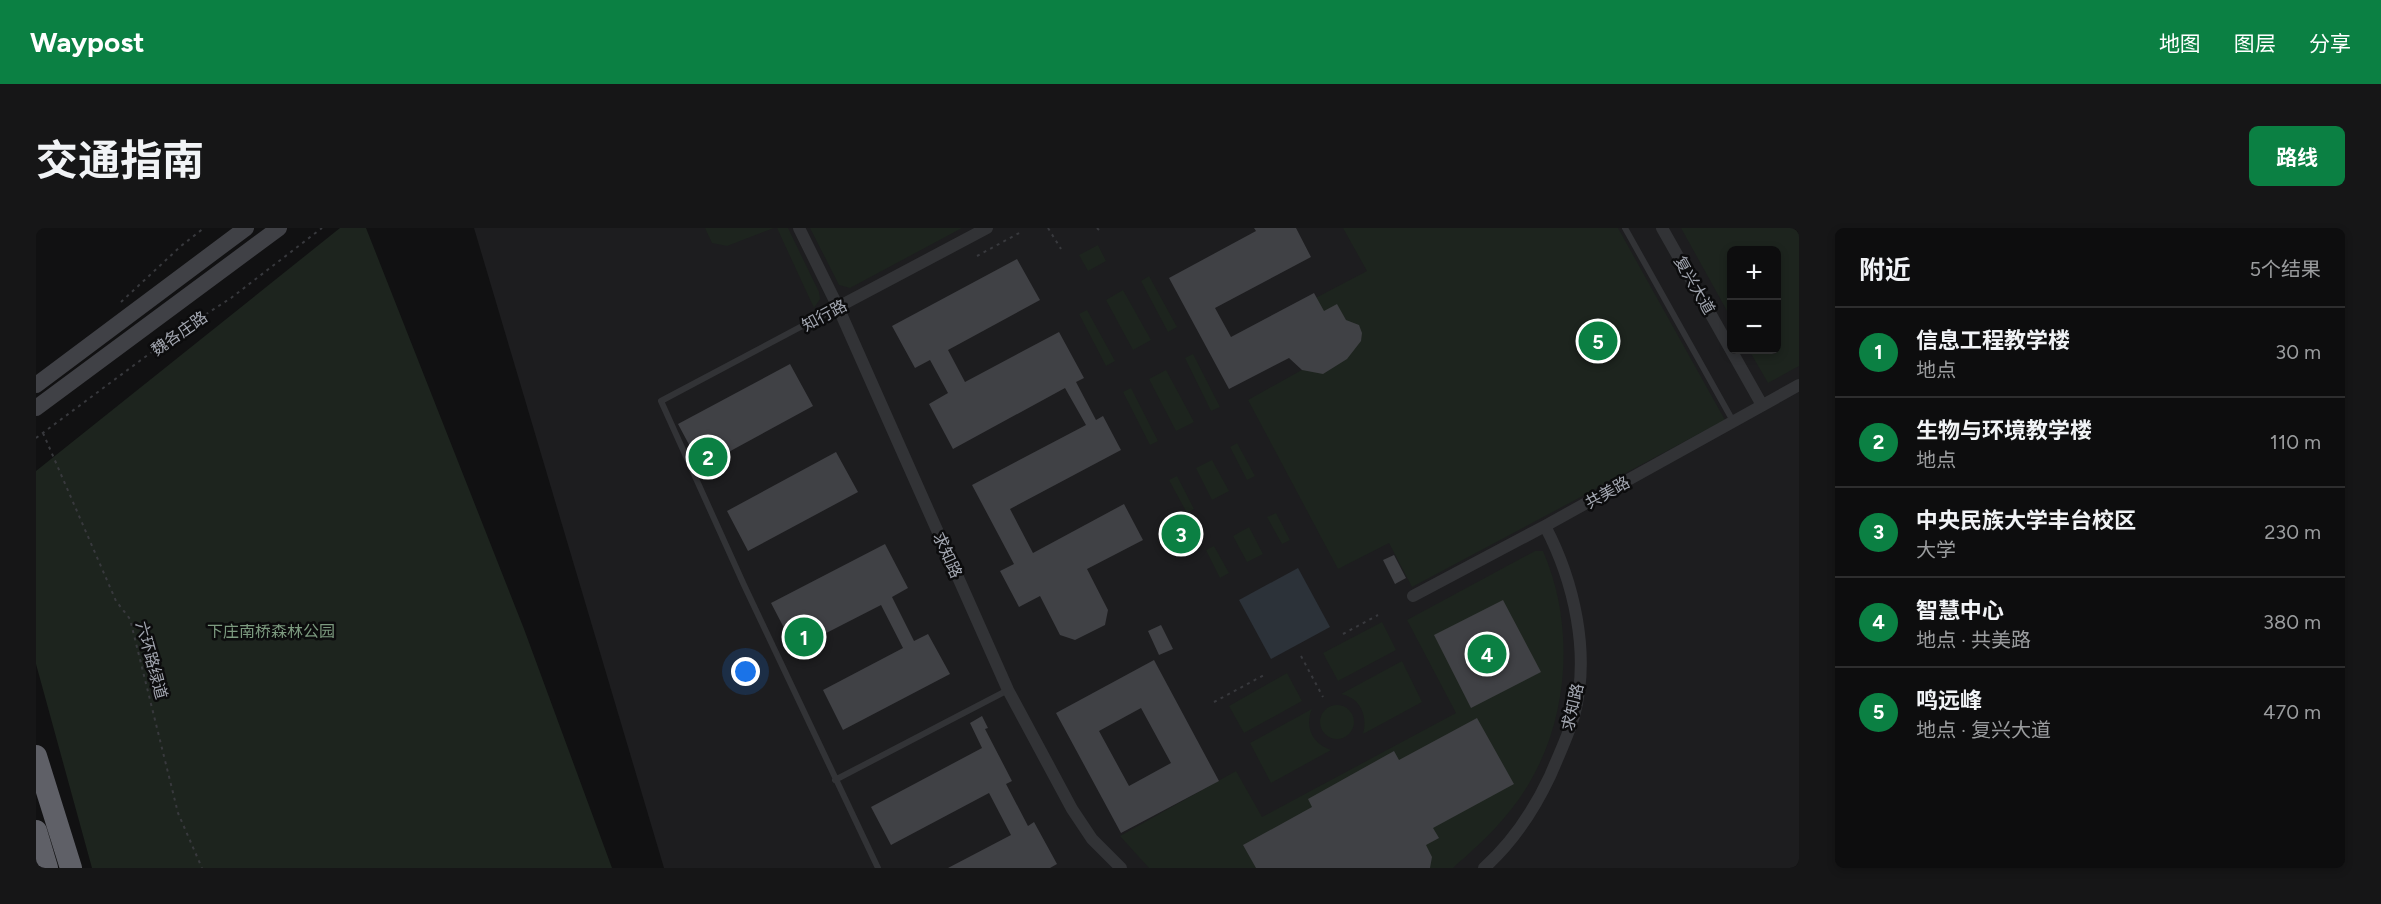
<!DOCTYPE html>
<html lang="zh">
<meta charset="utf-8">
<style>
:root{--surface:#0d0d0e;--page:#161617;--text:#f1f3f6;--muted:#9a9c9e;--line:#2d2d2e;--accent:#0b8043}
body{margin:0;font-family:Figtree,"Noto Sans SC",sans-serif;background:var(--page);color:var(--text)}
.controls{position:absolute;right:18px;top:18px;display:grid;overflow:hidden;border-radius:9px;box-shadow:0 3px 9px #0003}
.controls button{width:54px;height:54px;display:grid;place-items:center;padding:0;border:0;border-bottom:2px solid var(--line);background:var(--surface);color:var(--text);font:30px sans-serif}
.you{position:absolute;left:710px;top:444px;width:21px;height:21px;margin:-15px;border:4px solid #fff;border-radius:50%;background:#1a73e8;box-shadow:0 0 0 9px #1a73e833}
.badge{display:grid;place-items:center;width:39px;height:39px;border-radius:50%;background:var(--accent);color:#fff;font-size:20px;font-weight:700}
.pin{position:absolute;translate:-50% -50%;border:3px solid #fff;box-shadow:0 2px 6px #0006}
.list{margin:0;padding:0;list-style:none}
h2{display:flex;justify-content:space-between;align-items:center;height:78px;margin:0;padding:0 24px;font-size:26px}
h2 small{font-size:20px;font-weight:400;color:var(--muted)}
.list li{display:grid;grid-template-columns:39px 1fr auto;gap:18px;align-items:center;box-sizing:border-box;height:90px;padding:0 24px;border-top:2px solid var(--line)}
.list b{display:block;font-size:22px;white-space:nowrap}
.list p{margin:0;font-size:20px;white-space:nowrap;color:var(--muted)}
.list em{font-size:20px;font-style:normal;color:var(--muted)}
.map{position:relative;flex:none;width:1763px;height:640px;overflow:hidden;border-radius:9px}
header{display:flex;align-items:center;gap:36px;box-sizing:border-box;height:84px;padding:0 30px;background:var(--accent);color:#fff}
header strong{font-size:28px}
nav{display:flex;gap:33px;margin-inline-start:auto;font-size:21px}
.intro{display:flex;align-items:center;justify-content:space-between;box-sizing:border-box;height:144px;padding:0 36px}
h1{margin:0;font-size:42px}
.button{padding:15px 27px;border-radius:9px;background:var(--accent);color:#fff;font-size:21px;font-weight:700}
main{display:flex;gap:36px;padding:0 36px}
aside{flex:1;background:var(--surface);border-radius:9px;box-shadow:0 3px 9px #0003}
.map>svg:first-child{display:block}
</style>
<header>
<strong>Waypost</strong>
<nav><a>地图</a><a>图层</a><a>分享</a></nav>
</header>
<div class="intro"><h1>交通指南</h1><a class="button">路线</a></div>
<main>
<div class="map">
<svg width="1763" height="640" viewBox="0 0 1763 640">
<rect width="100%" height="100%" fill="#111112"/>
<path fill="#1d1d1f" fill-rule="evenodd" d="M 438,0 L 1763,0 L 1763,640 L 628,640 ZM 1696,22 L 1740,22 L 1740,122 L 1696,122 Z"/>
<path fill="#1d241e" d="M 304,0 L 330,0 L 488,401 L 576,640 L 56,640 L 0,436 L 0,243 Z
M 669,0 L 738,0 L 691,18 L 676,15 Z
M 741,0 L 752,0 L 783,64 L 784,71 L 778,80 Z
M 774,0 L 926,0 L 814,60 L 803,57 Z
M 1307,0 L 1582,0 L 1689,192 L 1376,359 L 1353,315 L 1302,341 L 1212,172 L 1298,124 L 1272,74 L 1331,43 Z
M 1645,0 L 1763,0 L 1763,138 L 1732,155 L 1713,122 L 1740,122 L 1740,22 L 1696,22 L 1695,90 Z
M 1062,17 L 1070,33 L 1052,43 L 1043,27 Z
M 1113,48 L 1141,99 L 1132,104 L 1105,53 Z
M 1087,62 L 1115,112 L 1097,122 L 1070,72 Z
M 1051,82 L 1079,133 L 1070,138 L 1043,86 Z
M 1157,126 L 1184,179 L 1175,183 L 1149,130 Z
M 1130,142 L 1158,194 L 1140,203 L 1113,151 Z
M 1095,160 L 1122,213 L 1114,217 L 1087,164 Z
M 1201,215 L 1219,248 L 1211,252 L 1194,219 Z
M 1176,232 L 1193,263 L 1176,272 L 1160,240 Z
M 1141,248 L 1158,281 L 1151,285 L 1133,252 Z
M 1240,285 L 1254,312 L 1246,316 L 1231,289 Z
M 1213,299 L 1227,326 L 1211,334 L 1197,308 Z
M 1178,318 L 1193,345 L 1184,350 L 1170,322 Z
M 1499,323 L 1507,323 C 1538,394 1534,484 1495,552 C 1476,586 1449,612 1420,637 L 1417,640 L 1113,640 L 1084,608 L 1200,543 L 1226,589 L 1420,485 L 1371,392 Z
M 1346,394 L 1360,422 L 1302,453 L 1287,425 Z
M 1366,433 L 1386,474 L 1327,506 C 1332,487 1324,470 1305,466 Z
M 1251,445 L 1266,473 L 1208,505 L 1193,478 Z
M1284 494a17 17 0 1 1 34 0a17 17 0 1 1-34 0Z
M 1276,481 C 1268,499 1277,516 1295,522 L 1235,555 L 1214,515 Z"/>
<path fill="#2c3239" d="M 1262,340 L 1294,399 L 1235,431 L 1203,372 Z"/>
<path fill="#404145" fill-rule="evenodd" d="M 1218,0 L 1260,0 L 1275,29 L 1179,80 L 1195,109 L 1278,65 L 1288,83 L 1301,76 L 1310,92 L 1323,97 L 1326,105 L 1325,113 L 1311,131 L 1287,146 L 1266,142 L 1253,130 L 1193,161 L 1133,50 L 1220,3 Z
M 981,31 L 1004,72 L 912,122 L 929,154 L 1023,104 L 1048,150 L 1040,154 L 1060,192 L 1067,188 L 1085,222 L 974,281 L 997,325 L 1088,276 L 1107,312 L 1051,341 L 1072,382 L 1069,397 L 1039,412 L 1024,407 L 1004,368 L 983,379 L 964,343 L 978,336 L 936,257 L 1050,197 L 1029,160 L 917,221 L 893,176 L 912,165 L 894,132 L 879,140 L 856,98 Z
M 754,136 L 777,178 L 665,239 L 642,196 Z
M 800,224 L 822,264 L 712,323 L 691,283 Z
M 849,316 L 872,360 L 856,369 L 878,413 L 892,406 L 914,446 L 807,502 L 787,462 L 867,420 L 845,377 L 759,421 L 735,375 Z
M 1358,327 L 1370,350 L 1359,356 L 1347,332 Z
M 1467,372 L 1505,444 L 1435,480 L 1398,407 Z
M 1125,397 L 1137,421 L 1123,427 L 1112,403 Z
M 1118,432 L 1183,553 L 1085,605 L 1020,485 ZM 1105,480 L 1135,535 L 1093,558 L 1063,503 Z
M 946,488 L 952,500 L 949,501 L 976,553 L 970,556 L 992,598 L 998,594 L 1021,636 L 1014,640 L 912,640 L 975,607 L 953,565 L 855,617 L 835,579 L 946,520 L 934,495 Z
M 1441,490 L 1478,556 L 1397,600 L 1403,610 L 1390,617 L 1396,629 L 1394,640 L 1220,640 L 1207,617 L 1276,579 L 1272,571 L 1358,523 L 1363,532 Z"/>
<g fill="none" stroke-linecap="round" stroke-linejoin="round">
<path stroke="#38393d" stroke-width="2" stroke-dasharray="3 4.5" stroke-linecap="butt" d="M 1012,0 L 1025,21
M 1061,0 L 1063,2
M 941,28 L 985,4
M 85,74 L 145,18 L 168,0
M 7,205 L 80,373 L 94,391 L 142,585 L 166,640
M 0,210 L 144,103 L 195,70 L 286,0
M 1307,406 L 1342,387
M 1265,428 L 1287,469
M 1178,474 L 1230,446"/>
<path stroke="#323336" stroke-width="6" d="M 1589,0 L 1697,193
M 802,79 L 625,173 L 708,357 L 842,640
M 799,552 L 972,462"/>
<path stroke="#323336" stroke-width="12" d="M 763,0 L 802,79 L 972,462 L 1036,581 L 1056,611 L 1085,640
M 1626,0 L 1726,177
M 802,79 L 951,0
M 1377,368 L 1509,298 L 1763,157
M 1448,640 C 1476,615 1498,582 1514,548 C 1522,529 1532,508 1538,488 C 1555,426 1538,353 1509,298"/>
<path stroke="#404146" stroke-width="16" d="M 0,157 L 210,0
M 0,180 L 243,0"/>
<path stroke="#5f6067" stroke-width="22" d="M 0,528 L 35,640
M 0,603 L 11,640"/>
</g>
<g text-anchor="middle" stroke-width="5" stroke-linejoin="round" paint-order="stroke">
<g font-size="16" fill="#a3a7b1" stroke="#0c0c0d">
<text transform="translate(1659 57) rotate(60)" y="6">复兴大道</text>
<text transform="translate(788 87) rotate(-28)" y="6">知行路</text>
<text transform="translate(143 105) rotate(-35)" y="6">魏各庄路</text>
<text transform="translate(1571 264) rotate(-29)" y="6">共美路</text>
<text transform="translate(912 327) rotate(66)" y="6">求知路</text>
<text transform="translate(116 432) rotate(75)" y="6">六环路绿道</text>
<text transform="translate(1536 479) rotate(-77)" y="6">求知路</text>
</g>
<g font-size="16" fill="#7c9a7f" stroke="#0c0c0d">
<text x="235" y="409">下庄南桥森林公园</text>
</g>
</g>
</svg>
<div class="controls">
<button>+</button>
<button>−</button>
</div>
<div class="you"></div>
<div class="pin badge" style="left:768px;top:409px">1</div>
<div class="pin badge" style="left:672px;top:229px">2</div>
<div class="pin badge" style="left:1145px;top:306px">3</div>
<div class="pin badge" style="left:1451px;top:426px">4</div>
<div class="pin badge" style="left:1562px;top:113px">5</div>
</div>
<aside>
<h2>附近<small>5个结果</small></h2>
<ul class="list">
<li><span class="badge">1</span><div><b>信息工程教学楼</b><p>地点</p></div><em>30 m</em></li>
<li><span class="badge">2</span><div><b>生物与环境教学楼</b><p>地点</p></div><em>110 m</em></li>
<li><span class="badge">3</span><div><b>中央民族大学丰台校区</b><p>大学</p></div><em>230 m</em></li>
<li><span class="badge">4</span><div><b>智慧中心</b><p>地点 · 共美路</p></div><em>380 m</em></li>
<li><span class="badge">5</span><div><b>鸣远峰</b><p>地点 · 复兴大道</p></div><em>470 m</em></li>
</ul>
</aside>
</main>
